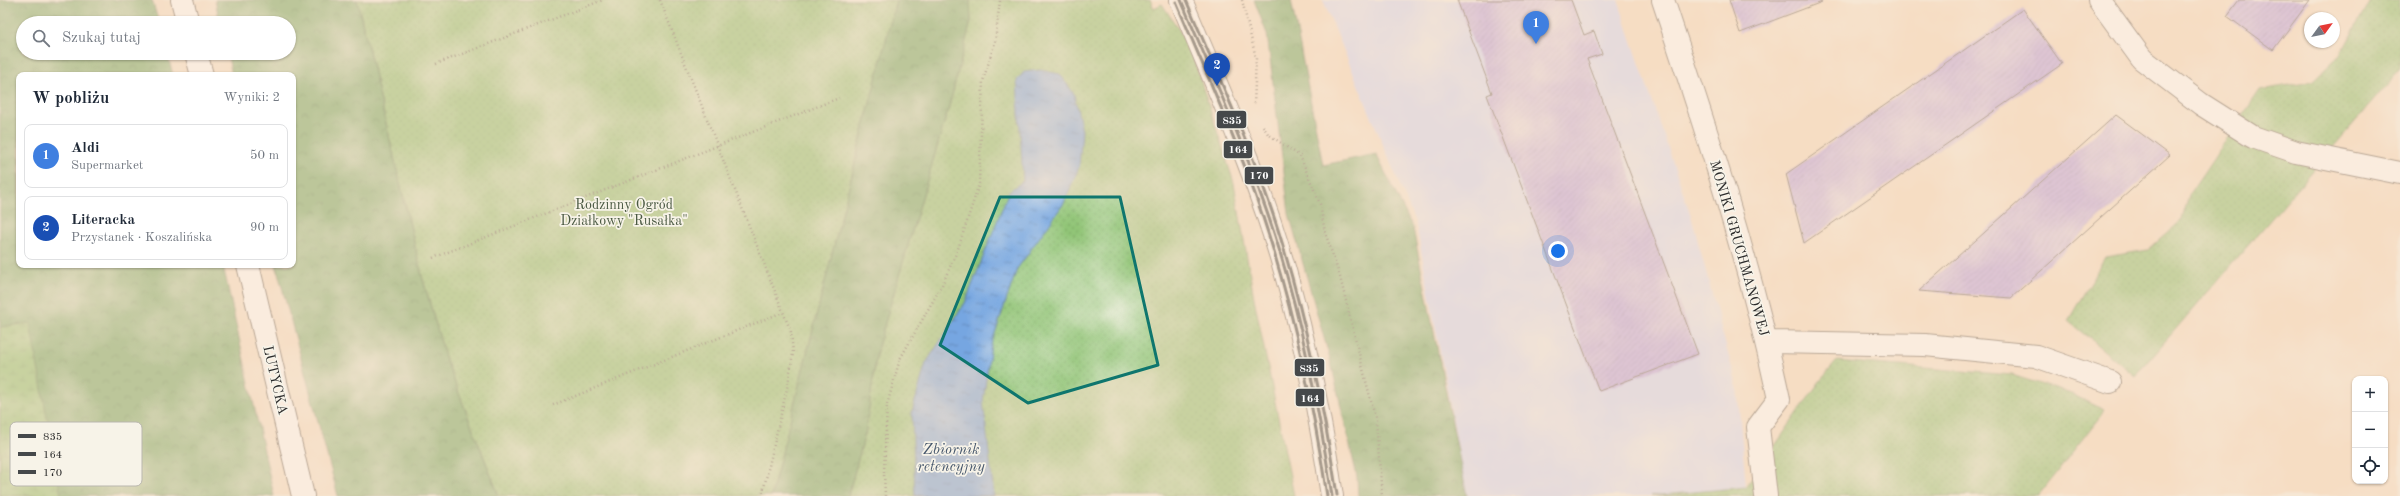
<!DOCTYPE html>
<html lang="pl">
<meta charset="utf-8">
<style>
:root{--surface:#fff;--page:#f2f2f3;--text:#1f2937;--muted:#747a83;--line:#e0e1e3;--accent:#1a73e8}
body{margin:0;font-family:"Old Standard TT",serif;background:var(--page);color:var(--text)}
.controls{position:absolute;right:12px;bottom:12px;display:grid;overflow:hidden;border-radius:8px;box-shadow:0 1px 3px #0004}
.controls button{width:36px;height:36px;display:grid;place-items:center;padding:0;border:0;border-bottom:1px solid var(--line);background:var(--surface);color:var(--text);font:20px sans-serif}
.compass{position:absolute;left:2304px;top:12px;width:36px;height:36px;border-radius:50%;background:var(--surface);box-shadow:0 1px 3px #0004;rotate:57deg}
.you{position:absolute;left:1558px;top:251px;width:14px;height:14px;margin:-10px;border:3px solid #fff;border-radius:50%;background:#1a73e8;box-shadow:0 0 0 6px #1a73e833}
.badge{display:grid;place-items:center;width:26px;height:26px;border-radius:50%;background:var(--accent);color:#fff;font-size:13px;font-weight:700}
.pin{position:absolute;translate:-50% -33px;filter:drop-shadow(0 1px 2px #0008)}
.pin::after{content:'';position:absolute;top:21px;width:14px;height:12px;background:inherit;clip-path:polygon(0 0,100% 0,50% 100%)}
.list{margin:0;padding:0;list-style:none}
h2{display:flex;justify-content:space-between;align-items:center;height:52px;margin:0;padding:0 16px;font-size:17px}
h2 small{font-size:13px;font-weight:400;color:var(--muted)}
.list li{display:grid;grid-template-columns:26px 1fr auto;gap:12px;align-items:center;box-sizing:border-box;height:64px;margin:0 8px 8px;padding:0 8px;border:1px solid var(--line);border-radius:8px}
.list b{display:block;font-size:15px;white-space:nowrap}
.list p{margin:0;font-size:13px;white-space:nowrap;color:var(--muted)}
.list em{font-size:13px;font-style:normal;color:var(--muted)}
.icon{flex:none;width:22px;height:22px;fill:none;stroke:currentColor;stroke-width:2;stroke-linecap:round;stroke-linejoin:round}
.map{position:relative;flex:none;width:2400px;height:496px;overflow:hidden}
.search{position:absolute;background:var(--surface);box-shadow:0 1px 3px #0004;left:16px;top:16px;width:280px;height:44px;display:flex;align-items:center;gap:10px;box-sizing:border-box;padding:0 14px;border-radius:22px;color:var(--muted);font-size:15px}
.panel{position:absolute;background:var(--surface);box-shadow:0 1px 3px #0004;left:16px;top:72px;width:280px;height:196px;border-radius:8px}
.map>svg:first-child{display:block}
</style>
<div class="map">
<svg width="2400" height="496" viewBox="0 0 2400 496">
<defs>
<pattern id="grass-dots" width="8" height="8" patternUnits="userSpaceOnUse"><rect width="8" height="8" fill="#91c577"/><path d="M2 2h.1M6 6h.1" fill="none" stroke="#7da967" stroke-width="1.8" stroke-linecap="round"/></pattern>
<pattern id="forest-crowns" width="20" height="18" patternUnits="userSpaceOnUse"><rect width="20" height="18" fill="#74aa68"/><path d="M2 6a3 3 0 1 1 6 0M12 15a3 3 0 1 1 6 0" fill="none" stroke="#5f8b56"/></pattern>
<pattern id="wetland-marsh" width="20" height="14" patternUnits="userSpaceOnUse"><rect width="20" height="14" fill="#91c577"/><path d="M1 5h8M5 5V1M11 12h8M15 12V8" fill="none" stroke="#7da967"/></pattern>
<pattern id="water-ripples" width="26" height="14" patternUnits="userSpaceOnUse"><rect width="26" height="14" fill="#76a6e1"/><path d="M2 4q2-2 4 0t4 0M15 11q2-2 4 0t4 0" fill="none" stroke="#6187b7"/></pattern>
<pattern id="building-hatch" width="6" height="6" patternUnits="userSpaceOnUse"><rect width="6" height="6" fill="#c0a9e7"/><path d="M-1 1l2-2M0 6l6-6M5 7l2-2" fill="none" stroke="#9c8abb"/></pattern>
</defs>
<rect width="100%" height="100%" fill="#f7f3e8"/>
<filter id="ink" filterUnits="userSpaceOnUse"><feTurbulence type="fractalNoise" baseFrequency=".025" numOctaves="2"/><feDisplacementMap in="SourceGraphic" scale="8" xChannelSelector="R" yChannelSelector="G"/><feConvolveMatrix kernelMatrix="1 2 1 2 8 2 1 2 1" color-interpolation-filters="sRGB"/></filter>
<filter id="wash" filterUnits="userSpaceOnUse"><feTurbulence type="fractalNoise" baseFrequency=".012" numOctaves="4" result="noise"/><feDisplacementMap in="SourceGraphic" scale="16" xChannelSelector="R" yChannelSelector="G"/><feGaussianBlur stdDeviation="0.9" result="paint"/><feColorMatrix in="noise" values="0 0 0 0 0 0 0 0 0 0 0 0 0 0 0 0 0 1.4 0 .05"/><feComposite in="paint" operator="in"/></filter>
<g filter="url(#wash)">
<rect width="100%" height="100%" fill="#f5ddc3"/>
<path fill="#d3d9f9" d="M 1323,0 L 1618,0 L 1691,216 L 1737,387 L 1746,487 L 1651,496 L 1467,496 L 1416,224 Z"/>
<path fill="url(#grass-dots)" stroke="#5e7851" d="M 357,0 L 896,0 L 771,496 L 499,496 L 446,360 L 422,276 Z
M 970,0 L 1150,0 L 1154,8 L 1162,4 L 1189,45 L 1234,183 L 1254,298 L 1294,496 L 848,496 L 866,430 L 877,350 L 950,103 L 971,21 Z
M 2370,0 L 2400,0 L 2400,70 L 2135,376 L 2068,321 L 2105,257 L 2148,250 L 2182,220 L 2189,195 L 2260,90 L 2312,81 L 2341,54 Z
M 1837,361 L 2012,375 L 2071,394 L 2105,410 L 2038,496 L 1651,496 L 1746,487 L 1820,381 Z"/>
<path fill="url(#forest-crowns)" stroke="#506a4a" d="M 0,0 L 152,0 L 159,23 L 23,23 L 23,53 L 167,53 L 173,75 L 19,75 L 19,265 L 223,265 L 274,496 L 0,496 Z
M 215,0 L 357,0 L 422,276 L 446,360 L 499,496 L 338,496 L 276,265 L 293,265 L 293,75 L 232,75 L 227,53 L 289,53 L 289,23 L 220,23 Z
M 896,0 L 970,0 L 971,21 L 950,103 L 877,350 L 866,430 L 848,496 L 771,496 Z
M 1254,0 L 1291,0 L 1323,165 L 1376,154 L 1413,228 L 1467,496 L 1358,496 L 1357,477 L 1331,363 L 1289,214 L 1267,34 Z"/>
<path fill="url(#wetland-marsh)" stroke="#5e7851" d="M 30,323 L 61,496 L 0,496 L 0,327 Z"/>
<path fill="url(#water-ripples)" stroke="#506886" d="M 1040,70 L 1060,74 L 1074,94 L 1082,131 L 1079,167 L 1064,203 L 1017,269 L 991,345 L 983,401 L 994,496 L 915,496 L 912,412 L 926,363 L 965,303 L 1009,191 L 1023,181 L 1017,80 L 1024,72 Z"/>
<g id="blocks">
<path fill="url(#building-hatch)" d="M 1457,0 L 1571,0 L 1584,35 L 1594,31 L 1602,54 L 1587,59 L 1698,354 L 1599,391 L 1487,95 L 1492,93 Z
M 1729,0 L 1821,0 L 1822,2 L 1740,33 Z
M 2239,0 L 2310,0 L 2273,50 L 2227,16 Z
M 2023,9 L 2062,64 L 1804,243 L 1786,174 Z
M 2116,115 L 2170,155 L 2011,298 L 1919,291 Z"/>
</g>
</g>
<g filter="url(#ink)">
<use href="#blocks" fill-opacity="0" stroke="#726960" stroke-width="1"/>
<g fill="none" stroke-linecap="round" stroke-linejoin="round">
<defs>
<path id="street" d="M 1663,0 C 1707,132 1750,263 1779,399 L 1758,427 L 1766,496
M 2099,0 L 2142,59 L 2201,104 L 2253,137 L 2296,152 L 2400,173
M 1767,342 L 1925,345 L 2036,356 L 2110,382"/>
<path id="secondary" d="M 1181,0 C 1218,89 1259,178 1285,271 C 1306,345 1321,420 1332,496"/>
<path id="primary" d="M 182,0 L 188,23
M 196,53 L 202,75
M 248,265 L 303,496"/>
</defs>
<use href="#street" stroke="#726960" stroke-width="24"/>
<use href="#secondary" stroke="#726960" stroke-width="24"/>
<use href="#primary" stroke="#726960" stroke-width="24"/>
<path stroke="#726960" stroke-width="2.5" stroke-dasharray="1 3" stroke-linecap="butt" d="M 660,0 L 791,332 L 793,353 L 788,384 L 762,496
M 1242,0 L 1256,58 L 1254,106
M 436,64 L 603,0
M 1263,126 L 1268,134 L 1300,156 L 1320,204 L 1325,232 L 1340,277 L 1376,421 L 1382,496
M 433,258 L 839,98
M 553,405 L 783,312
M 885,496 L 884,472 L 887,405 L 900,359 L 942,285 L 958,249 L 979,184 L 983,81 L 995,42 L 1000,0"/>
<use href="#street" stroke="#fff" stroke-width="22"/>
<use href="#secondary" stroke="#fff" stroke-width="22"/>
<use href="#primary" stroke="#fff" stroke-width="22"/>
<defs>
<path id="bus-1" d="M 1181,0 C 1214,78 1249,156 1275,236 C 1302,321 1319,408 1332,496"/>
<path id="bus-2" d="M 1176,2 C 1209,80 1245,158 1270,239 C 1296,323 1314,409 1327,496"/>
<path id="bus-3" d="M 1186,0 C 1219,78 1255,155 1280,236 C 1306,321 1324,408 1337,495"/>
</defs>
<use href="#bus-1" stroke="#f7f3e8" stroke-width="6"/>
<use href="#bus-2" stroke="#f7f3e8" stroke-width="6"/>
<use href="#bus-3" stroke="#f7f3e8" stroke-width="6"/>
<use href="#bus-1" stroke="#45484a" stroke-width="3"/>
<use href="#bus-2" stroke="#45484a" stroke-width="3"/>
<use href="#bus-3" stroke="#45484a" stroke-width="3"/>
</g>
</g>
<path d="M0 0H2400V496H0ZM 1000,197 L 1120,197 L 1158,365 L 1028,403 L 940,345 Z" fill="#f5ddc3" fill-opacity=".55" fill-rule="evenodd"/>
<path fill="none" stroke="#0f766e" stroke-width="3" stroke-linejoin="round" d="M 1000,197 L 1120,197 L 1158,365 L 1028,403 L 940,345 Z"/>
<g text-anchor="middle" stroke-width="3.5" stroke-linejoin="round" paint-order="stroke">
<g font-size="14" fill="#4a5942" stroke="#f7f3e8">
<text x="624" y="209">Rodzinny Ogród<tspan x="624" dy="16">Działkowy "Rusałka"</tspan></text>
</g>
<g font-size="14" fill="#2b2b2b" stroke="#f7f3e8">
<text transform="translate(1740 248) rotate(74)" y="5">MONIKI GRUCHMANOWEJ</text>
<text transform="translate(276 380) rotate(77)" y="5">LUTYCKA</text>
</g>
<g font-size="15" font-style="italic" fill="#45566b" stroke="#f7f3e8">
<text x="951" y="454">Zbiornik<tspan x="951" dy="17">retencyjny</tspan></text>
</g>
</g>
<rect x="10" y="422" width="132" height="64" rx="6" fill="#f7f3e8" stroke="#bab7af" stroke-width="1"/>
<rect x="18" y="434" width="18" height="4" fill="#45484a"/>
<rect x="18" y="452" width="18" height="4" fill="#45484a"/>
<rect x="18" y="470" width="18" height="4" fill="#45484a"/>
<g font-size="11" fill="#2b2b2b">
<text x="43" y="440">835</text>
<text x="43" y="458">164</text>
<text x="43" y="476">170</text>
</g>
<g stroke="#f7f3e8" stroke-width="1.5">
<rect x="1216" y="110" width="31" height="19" rx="4" fill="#45484a"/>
<rect x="1223" y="140" width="30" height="19" rx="4" fill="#45484a"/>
<rect x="1244" y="166" width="30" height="19" rx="4" fill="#45484a"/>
<rect x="1294" y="358" width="31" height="19" rx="4" fill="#45484a"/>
<rect x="1295" y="388" width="30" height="19" rx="4" fill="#45484a"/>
</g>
<g font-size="11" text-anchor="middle" font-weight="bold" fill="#fff">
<text x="1232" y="124">835</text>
<text x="1238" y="153">164</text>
<text x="1259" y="179">170</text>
<text x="1309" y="372">835</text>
<text x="1310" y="402">164</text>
</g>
</svg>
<div class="controls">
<button>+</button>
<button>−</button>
<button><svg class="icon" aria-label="locate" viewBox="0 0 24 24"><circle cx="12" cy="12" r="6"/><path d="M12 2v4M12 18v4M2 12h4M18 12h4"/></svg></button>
</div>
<svg class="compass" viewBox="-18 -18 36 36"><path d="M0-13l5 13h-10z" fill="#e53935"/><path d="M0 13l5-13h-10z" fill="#747a83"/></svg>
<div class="you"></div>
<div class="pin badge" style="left:1536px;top:44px;background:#3f7fe0">1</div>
<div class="pin badge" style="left:1217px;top:86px;background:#1a4fb4">2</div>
<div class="search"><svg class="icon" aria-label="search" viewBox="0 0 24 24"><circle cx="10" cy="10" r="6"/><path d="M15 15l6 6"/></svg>Szukaj tutaj</div>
<section class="panel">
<h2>W pobliżu<small>Wyniki: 2</small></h2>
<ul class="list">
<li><span class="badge" style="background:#3f7fe0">1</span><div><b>Aldi</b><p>Supermarket</p></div><em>50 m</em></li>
<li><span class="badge" style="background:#1a4fb4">2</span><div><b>Literacka</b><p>Przystanek · Koszalińska</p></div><em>90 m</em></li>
</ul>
</section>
</div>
